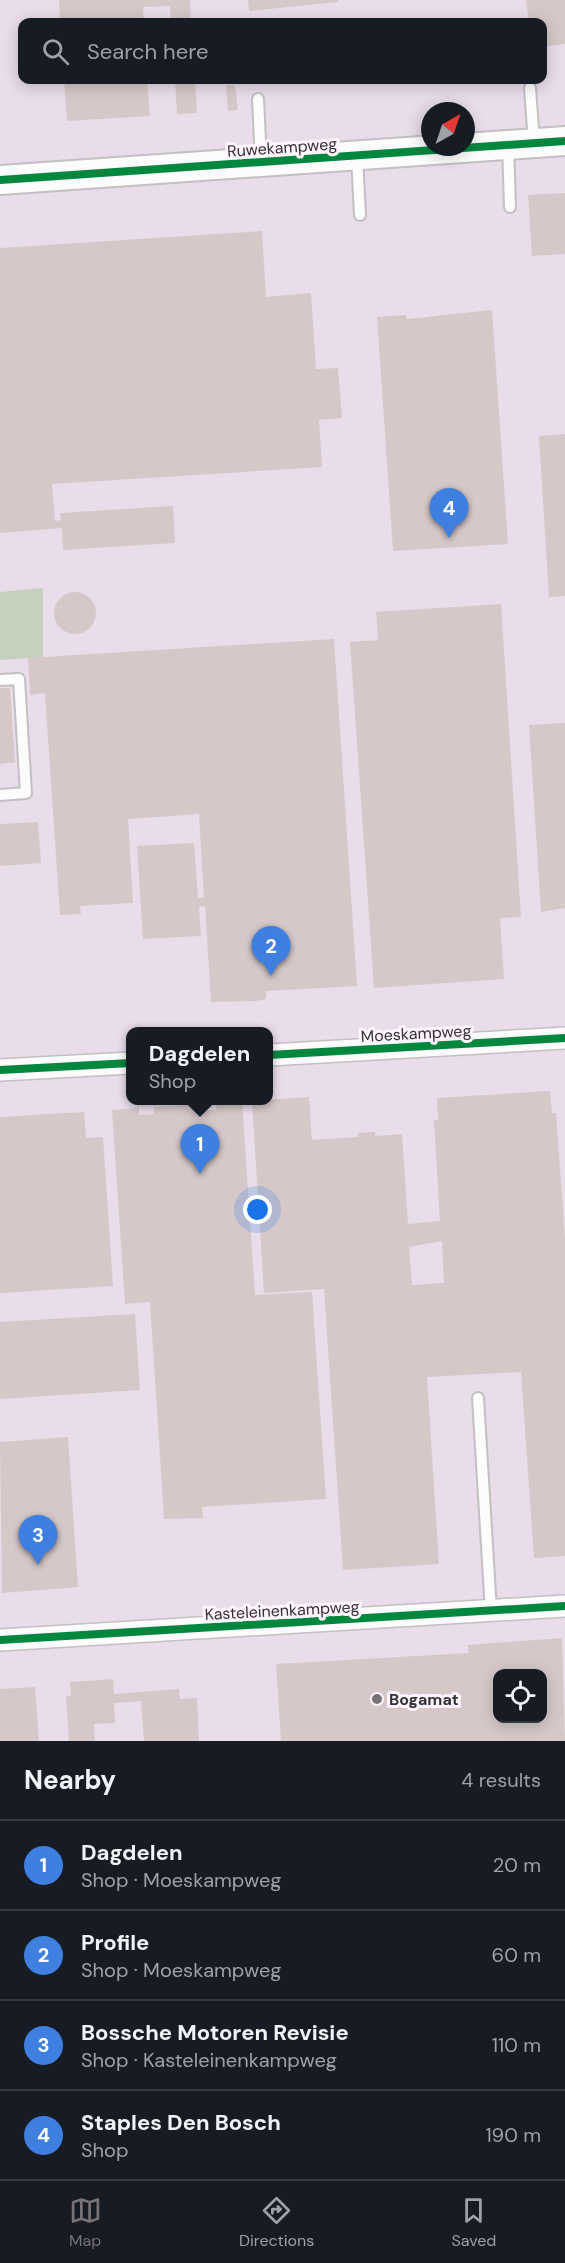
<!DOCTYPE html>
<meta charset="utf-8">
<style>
:root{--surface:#171b24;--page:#20242c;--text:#f1f3f6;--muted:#9ea1a6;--line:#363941;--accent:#767276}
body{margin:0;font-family:"DM Sans",sans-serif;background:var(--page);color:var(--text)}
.controls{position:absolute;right:18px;bottom:18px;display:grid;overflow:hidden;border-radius:12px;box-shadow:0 3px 15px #0003}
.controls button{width:54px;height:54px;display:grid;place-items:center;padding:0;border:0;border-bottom:2px solid var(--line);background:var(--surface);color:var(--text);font:30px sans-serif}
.compass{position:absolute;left:421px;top:102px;width:54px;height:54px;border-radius:50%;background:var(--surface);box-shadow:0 3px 15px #0003;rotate:40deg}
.you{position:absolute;left:258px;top:1210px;width:21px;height:21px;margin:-15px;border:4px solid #fff;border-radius:50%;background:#1a73e8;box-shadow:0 0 0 9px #1a73e833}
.badge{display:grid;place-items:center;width:39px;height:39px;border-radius:50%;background:var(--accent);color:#fff;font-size:20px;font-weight:700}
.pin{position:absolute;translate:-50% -50px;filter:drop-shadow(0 2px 3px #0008)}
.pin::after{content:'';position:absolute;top:32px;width:21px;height:18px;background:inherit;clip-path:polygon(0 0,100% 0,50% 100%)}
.popup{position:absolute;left:126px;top:1027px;width:147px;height:78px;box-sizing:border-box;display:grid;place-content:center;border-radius:12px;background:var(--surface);filter:drop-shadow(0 2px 4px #0005);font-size:20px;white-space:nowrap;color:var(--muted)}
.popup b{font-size:22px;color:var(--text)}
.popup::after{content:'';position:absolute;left:50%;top:100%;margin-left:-12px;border:12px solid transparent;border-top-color:var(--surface)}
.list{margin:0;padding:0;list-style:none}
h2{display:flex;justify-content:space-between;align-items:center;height:78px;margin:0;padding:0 24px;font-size:26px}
h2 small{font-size:20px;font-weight:400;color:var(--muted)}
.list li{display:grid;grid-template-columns:39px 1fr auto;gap:18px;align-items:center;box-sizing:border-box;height:90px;padding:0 24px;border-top:2px solid var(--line)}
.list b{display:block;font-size:22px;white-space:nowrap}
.list p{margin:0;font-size:20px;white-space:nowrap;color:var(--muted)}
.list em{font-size:20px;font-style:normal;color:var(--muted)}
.icon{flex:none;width:33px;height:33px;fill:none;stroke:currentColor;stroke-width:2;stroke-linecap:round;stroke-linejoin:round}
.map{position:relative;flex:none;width:565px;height:1741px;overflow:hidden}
.search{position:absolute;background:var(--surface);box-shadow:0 3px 15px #0003;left:18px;right:18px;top:18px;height:66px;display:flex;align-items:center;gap:15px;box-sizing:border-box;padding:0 21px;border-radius:12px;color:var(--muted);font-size:22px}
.sheet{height:438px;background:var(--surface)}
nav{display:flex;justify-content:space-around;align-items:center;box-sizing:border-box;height:84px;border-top:2px solid var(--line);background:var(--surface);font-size:16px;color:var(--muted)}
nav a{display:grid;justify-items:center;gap:3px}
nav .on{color:var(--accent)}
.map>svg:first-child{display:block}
</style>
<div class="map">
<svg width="565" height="1741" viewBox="0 0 565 1741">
<rect width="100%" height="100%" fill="#f0eaf0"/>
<path fill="#e8dde9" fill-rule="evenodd" d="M 0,0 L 565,0 L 565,1741 L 0,1741 ZM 22,22 L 542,22 L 542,80 L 22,80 ZM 430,111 L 466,111 L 466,147 L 430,147 ZM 131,1032 L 269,1032 L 269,1100 L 131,1100 ZM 498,1674 L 542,1674 L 542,1718 L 498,1718 Z"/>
<path fill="#c5d1bc" d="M 43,588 L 43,657 L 0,660 L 0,592 Z"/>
<path fill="#d6c8c8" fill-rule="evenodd" d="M 59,0 L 190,0 L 191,22 L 171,22 L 170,6 L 143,7 L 144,22 L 60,22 Z
M 248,0 L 338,0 L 338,2 L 249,11 Z
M 526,0 L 565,0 L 565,44 L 542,47 L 542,22 L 529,22 Z
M 64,80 L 147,80 L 150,116 L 67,121 Z
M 175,80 L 195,80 L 197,113 L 177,114 Z
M 226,85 L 235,85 L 238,110 L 228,111 Z
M 565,193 L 565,254 L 532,256 L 528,195 Z
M 262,231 L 266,297 L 311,293 L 316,369 L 338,368 L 342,418 L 319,420 L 322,467 L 52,484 L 55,521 L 61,520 L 60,513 L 173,506 L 175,543 L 63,550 L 62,528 L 0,533 L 0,248 Z
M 492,310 L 508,544 L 393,551 L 377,317 L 406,315 L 407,319 Z
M 565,434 L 565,596 L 549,597 L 539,436 Z
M54 613a21 21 0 1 1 42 0a21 21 0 1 1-42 0Z
M 501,604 L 521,917 L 500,918 L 504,979 L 374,988 L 350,642 L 378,640 L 376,612 Z
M 334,639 L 357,986 L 266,991 L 266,999 L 256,1001 L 211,1002 L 205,906 L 199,907 L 201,936 L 143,939 L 137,846 L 194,843 L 198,898 L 204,898 L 199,814 L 128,819 L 133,903 L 80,906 L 81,914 L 60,915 L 45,693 L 30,695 L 28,658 Z
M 0,688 L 10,688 L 15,762 L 0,764 Z
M 565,723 L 565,908 L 541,912 L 529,725 Z
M 38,822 L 41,863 L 0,866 L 0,824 Z
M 550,1091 L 552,1113 L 556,1113 L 565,1238 L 565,1556 L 534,1558 L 521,1372 L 427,1377 L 439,1564 L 343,1570 L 324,1289 L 264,1293 L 252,1101 L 309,1097 L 312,1140 L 358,1137 L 358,1133 L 375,1132 L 375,1136 L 402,1134 L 408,1224 L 440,1221 L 434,1120 L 438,1120 L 437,1098 ZM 442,1241 L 444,1283 L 412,1285 L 409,1247 Z
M 242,1101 L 255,1295 L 312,1292 L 326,1499 L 202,1507 L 203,1518 L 164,1519 L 150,1302 L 125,1304 L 112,1110 L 139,1108 L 139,1115 L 154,1114 L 154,1107 L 201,1104 L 201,1111 L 216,1110 L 216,1103 Z
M 84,1112 L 86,1138 L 103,1137 L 113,1286 L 0,1293 L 0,1117 Z
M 135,1314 L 140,1390 L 0,1399 L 0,1322 Z
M 68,1437 L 78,1587 L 2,1593 L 0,1442 Z
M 562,1638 L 565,1741 L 281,1741 L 276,1664 L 469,1653 L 468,1645 ZM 498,1674 L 542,1674 L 542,1718 L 498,1718 Z
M 113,1679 L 114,1694 L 179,1689 L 180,1699 L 197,1698 L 199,1741 L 144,1741 L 141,1701 L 114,1703 L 115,1723 L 94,1724 L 95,1741 L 69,1741 L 66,1696 L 71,1696 L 70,1682 Z
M 35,1687 L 39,1741 L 0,1741 L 0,1689 Z"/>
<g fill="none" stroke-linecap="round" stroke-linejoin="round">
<defs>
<path id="lane" d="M 530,88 L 534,143
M 258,99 L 261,161
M 508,145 L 510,207
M 357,156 L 360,215
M 0,680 L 19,679 L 26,793 L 0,795
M 478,1398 L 491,1611"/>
<path id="street" d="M 269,1055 L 565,1038
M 0,1070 L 131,1063
M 0,1640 L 565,1606"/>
<path id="secondary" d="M 0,180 L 565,141"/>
</defs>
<use href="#lane" stroke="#c3bfc3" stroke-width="14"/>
<use href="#street" stroke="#c3bfc3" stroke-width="24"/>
<use href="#secondary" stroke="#c3bfc3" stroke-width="32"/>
<use href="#lane" stroke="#fdfcfd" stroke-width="10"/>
<use href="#street" stroke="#fdfcfd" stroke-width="21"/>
<use href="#secondary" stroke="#fdfcfd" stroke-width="28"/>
<defs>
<path id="cycleway" d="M 0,180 L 565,141
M 269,1055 L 565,1038
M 0,1070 L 131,1063
M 0,1640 L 565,1606"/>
</defs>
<use href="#cycleway" stroke="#fef5ff" stroke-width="11"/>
<use href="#cycleway" stroke="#00873e" stroke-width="8"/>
</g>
<circle fill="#767276" stroke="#fef5ff" stroke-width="2" cx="377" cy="1699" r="6"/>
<g text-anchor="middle" stroke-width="6" stroke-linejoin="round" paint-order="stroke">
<g font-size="16" fill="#353135" stroke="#fef5ff">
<text transform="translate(282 147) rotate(-4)" y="6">Ruwekampweg</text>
<text transform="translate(416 1033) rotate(-3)" y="6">Moeskampweg</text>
<text transform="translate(282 1610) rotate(-3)" y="6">Kasteleinenkampweg</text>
</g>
<g font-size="16" font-weight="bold" fill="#353135" stroke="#fef5ff" text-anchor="start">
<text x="389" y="1705">Bogamat</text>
</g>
</g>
</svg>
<div class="controls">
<button><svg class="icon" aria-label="locate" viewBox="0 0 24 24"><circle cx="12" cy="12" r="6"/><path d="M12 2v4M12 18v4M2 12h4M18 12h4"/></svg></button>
</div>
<svg class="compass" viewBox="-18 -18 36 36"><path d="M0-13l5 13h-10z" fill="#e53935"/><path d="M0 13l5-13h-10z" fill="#9ea1a6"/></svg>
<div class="you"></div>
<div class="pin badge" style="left:200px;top:1174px;background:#3f7fe0">1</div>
<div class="popup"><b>Dagdelen</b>Shop</div>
<div class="pin badge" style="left:271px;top:976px;background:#3f7fe0">2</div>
<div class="pin badge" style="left:38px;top:1565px;background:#3f7fe0">3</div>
<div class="pin badge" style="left:449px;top:538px;background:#3f7fe0">4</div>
<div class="search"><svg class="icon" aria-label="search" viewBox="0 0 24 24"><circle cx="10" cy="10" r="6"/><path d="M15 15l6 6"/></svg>Search here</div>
</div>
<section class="sheet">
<h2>Nearby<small>4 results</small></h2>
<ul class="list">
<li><span class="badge" style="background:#3f7fe0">1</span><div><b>Dagdelen</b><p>Shop · Moeskampweg</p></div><em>20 m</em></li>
<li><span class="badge" style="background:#3f7fe0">2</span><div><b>Profile</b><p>Shop · Moeskampweg</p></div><em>60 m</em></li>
<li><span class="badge" style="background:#3f7fe0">3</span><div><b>Bossche Motoren Revisie</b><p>Shop · Kasteleinenkampweg</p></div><em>110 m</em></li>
<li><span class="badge" style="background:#3f7fe0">4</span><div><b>Staples Den Bosch</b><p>Shop</p></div><em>190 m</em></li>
</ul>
</section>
<nav>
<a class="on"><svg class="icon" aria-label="map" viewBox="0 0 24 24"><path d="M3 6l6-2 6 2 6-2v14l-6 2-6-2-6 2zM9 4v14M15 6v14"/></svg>Map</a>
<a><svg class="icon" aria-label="directions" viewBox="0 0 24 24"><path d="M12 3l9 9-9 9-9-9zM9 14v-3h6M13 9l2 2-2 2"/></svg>Directions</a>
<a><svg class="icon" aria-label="saved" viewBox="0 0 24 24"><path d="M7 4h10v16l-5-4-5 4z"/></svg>Saved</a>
</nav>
